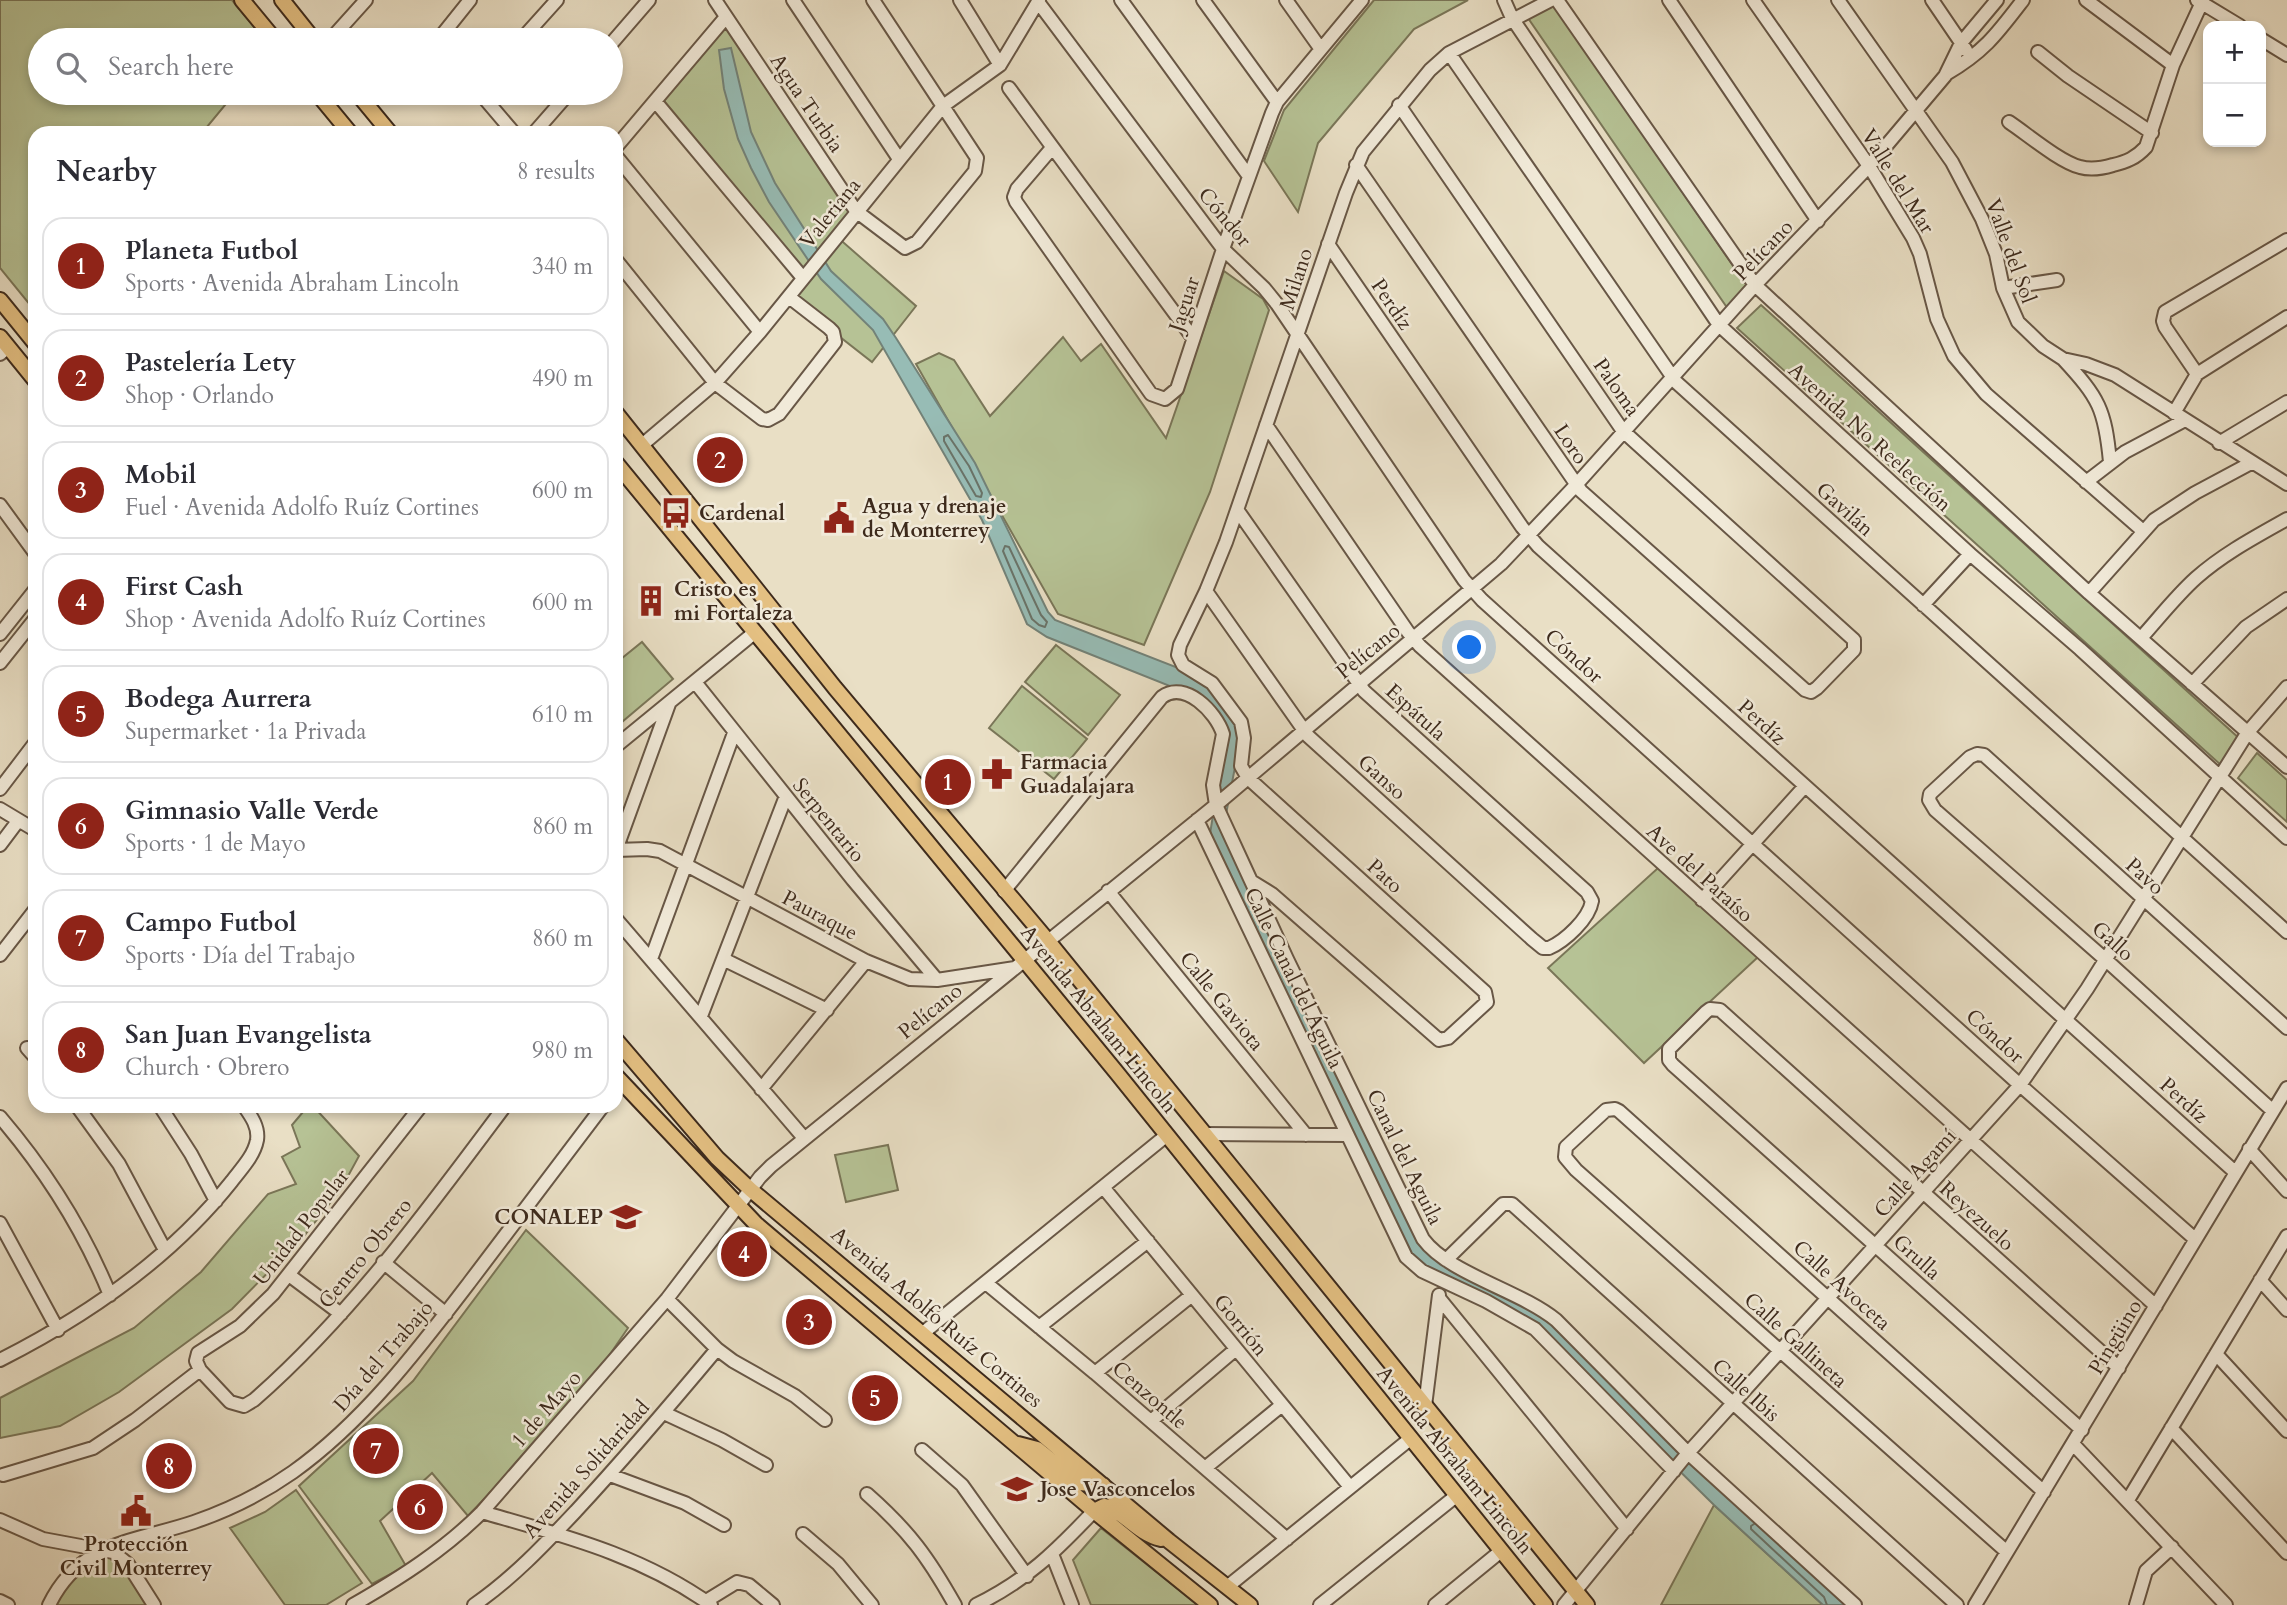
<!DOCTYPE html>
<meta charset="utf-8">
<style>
:root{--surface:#fff;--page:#f2f2f3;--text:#2b2b33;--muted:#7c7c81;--line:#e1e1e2;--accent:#8f2418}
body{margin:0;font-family:Cardo,serif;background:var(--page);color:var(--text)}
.controls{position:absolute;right:21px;top:21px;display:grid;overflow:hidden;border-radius:14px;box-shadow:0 4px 10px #0003}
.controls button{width:63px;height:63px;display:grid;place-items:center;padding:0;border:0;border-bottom:2px solid var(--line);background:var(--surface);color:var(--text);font:35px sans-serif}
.you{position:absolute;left:1470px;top:648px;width:24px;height:24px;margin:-18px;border:5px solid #fff;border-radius:50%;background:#1a73e8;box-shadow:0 0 0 10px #1a73e833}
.badge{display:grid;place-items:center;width:46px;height:46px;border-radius:50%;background:var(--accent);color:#fff;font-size:23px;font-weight:700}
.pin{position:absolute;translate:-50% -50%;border:4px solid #fff;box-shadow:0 2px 7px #0006}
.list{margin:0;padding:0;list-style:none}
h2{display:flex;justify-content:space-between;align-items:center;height:91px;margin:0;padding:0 28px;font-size:30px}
h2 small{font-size:23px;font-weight:400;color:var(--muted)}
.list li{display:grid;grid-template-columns:46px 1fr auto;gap:21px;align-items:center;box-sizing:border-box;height:98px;margin:0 14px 14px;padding:0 14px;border:2px solid var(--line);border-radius:21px}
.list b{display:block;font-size:26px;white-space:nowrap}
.list p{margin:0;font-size:23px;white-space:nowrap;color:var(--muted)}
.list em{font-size:23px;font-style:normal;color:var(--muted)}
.icon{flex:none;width:38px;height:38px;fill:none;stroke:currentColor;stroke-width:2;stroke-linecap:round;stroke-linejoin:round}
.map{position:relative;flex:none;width:2287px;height:1605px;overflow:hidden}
.search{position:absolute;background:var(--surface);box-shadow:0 4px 10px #0003;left:28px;top:28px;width:595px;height:77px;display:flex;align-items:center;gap:18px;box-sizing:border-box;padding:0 24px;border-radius:38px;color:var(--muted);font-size:26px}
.panel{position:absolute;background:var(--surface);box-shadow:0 4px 10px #0003;left:28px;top:126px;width:595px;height:987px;border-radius:21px}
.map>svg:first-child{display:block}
</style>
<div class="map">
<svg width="2287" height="1605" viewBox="0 0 2287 1605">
<rect width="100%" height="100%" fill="#e9dfc5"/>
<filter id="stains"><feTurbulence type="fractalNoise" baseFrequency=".00286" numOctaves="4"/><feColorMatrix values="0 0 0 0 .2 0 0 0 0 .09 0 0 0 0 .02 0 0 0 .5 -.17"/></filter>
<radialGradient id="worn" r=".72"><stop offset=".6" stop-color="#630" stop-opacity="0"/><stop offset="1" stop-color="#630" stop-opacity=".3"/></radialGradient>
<path fill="#b6c295" stroke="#7a7658" stroke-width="2" d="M 0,0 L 232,0 L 265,40 L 40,40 L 40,93 L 235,93 L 202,133 L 35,133 L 35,311 L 0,268 Z
M 1374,0 L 1468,0 L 1414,29 L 1318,143 L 1298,212 L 1264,161 L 1284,110 Z
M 1553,4 L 1749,289 L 1728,309 L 1528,18 Z
M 726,17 L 856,211 L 836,236 L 916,306 L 872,362 L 789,297 L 803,278 L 655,101 Z
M 1224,271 L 1263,299 L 1269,310 L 1210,492 L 1144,645 L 1058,614 L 916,364 L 939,353 L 954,360 L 990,416 L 1063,337 L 1081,361 L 1101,344 L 1166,438 Z
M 1761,305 L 2241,740 L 2222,766 L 1737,328 Z
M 642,642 L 673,679 L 616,727 L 616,663 Z
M 1056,645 L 1120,695 L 1088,735 L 1025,682 Z
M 1022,686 L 1087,739 L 1054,779 L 989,728 Z
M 2257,753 L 2287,780 L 2287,822 L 2238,778 Z
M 1658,868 L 1758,957 L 1644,1063 L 1548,968 Z
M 308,1106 L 313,1106 L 359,1156 L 341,1189 L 304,1236 L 232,1309 L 119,1392 L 60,1426 L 0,1438 L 0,1398 L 134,1328 L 201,1272 L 268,1194 L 296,1184 L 282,1157 L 300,1147 L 292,1125 Z
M 888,1145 L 898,1190 L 846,1202 L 835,1155 Z
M 526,1230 L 628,1328 L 582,1395 L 468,1516 L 432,1473 L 380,1521 L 406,1566 L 372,1584 L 299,1486 L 413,1381 Z
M 296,1490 L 362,1583 L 326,1605 L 285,1605 L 230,1528 L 265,1512 Z
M 1714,1505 L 1823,1605 L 1661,1605 Z
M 1101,1528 L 1198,1605 L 1091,1605 L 1073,1560 Z
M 95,1554 C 135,1561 134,1574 154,1605 L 50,1605 Z"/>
<path fill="#97bcb5" stroke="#738278" stroke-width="2" d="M 731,48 L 751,132 L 775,183 L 831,271 L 883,319 L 896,338 L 975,463 L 1048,612 L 1055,620 L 1209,680 L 1244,738 L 1235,767 L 1223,830 L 1430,1248 L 1533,1302 L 1855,1605 L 1823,1605 L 1714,1505 L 1543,1336 L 1412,1264 L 1210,834 L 1226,734 L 1200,698 L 1047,637 L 1027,624 L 982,520 L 873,330 L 821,279 L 769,202 L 751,168 L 738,139 L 724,89 L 719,50 Z"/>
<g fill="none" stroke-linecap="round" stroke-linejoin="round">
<path stroke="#6a7368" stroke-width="2" d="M 948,435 L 969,466 L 982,493 L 981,497 L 976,496 L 944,441 L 944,437 Z
M 1005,546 L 1009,547 L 1041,615 L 1047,622 L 1045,627 L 1039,625 L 1032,619 L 1003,551 Z
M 1754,1524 L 1751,1526 L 1751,1529 L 1824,1597 L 1827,1605"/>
<defs>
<path id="minor" d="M 715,0 L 856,211 L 905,248 L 917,242 L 975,171 L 977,158 L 873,0
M 793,0 L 899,159
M 960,0 L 1000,65
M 1121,0 L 1248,175
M 1203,0 L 1277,102
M 1286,0 L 1320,48
M 1504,0 L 1512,18 L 1719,325 L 1970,554 L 2080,649 L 2287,838
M 1557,0 L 1755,285 L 2089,593 L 2287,767
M 1669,0 L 1818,221
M 1753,0 L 1869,166 L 1913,238 L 1920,254 L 1937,319 L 1954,356 L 1986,394 L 2143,531
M 1838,0 L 1952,162 L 1982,219 L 1996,254 L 2003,288 L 2018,322 L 2043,346 L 2063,359 L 2086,364 L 2115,375 L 2287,484
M 1932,0 L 1966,50
M 2086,0 L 2173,65
M 2197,0 L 2240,26
M 1038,2 L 1223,249 L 1264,288 L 1277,304 L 1464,580 L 1482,600 L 2020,1085 L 2195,1239
M 2261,39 L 2287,55
M 330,40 L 366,0
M 438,40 L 470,0
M 521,40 L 557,0
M 611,44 L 649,0
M 2038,52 L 2068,76 L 2152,133
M 1449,53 L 1676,382 L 2287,932
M 1946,74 C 1984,52 1997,34 2023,0
M 1009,88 L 1193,338
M 480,93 L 514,133
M 655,101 L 803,278
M 2009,122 C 2027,134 2060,162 2080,167 C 2090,170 2103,168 2113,165 C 2126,162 2136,158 2146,147 L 2173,65 L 2203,0
M 534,133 L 569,93
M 616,147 L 726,17
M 1052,148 L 1017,189 L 1014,197 L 1016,202 L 1151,394 L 1165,399 L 1177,389 L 1223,249 L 1272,113 L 1277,102 L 1362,0
M 616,156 L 760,332
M 1356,165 L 1581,491 L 1805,690 L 1811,692 L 1817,688 L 1854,650 L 1854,640 L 1623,431 L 1399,105
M 1328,244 L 1522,527 L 1538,546 L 2235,1172
M 616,260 L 715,383 L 762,419 L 768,420 L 779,414 L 835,342 L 833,332 L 829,328 L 789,297
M 2003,288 L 2057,280
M 0,354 L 8,347
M 2063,359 C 2099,398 2105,409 2110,462
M 2197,374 L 2165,327 L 2163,321 L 2165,312 L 2287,240
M 2174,413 L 2197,374 L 2287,317
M 1266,425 L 1408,632 L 1420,646 L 2156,1306
M 2219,443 L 2287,402
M 642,445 L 715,383 L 760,332 L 943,106 L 1000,65 L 1039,0
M 2086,482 L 2125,452 L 2185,420
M 0,505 L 35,553
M 1206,591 L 1308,736 L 1532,939 L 1543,948 L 1549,948 C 1565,941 1589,919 1592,901 L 1587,892 L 1364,691 L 1238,511
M 2089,593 L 2154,520 L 2195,493 L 2251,463
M 1923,605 L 1970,554
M 0,634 L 35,590
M 2141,638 C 2159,618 2176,596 2196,578 C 2223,554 2255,537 2287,519
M 0,663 L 35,619
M 695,682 L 853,880 L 937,980
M 2192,684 L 2246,627 L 2287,599
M 616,746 L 754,633
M 0,789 L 35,743
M 0,809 L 35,830
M 1197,820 L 1406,1257 L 1422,1271 L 1486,1301 L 1535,1329 L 1674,1471
M 0,845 L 18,821
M 616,850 L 647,849 L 660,851 L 866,961 L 910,979 L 937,980 L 1015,968
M 616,850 L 669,704
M 1251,881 L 1272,894 L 1439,1040 L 1448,1038 L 1487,1002 L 1485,992 L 1248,778 L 1241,766 L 1244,738 L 1241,722 L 1212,683 L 1183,665 L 1178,655 L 1180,645 L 1206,591 L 1226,542 L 1346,193 L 1363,152 L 1430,70 L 1449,53 L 1551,0
M 1004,891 L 1162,697 C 1185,680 1216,712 1223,734 L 1213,785 L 1216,805 L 1287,959 L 1423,1239 C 1449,1274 1519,1290 1556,1320 L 1688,1453 L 1855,1605
M 1108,891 L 1306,1135
M 1702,900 L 1805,786
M 616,919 L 804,1138
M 0,955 L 35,910
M 651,959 L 734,733
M 723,959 L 827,1010
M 701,1016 L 786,796
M 27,1048 L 35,1057
M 761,1089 L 866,961
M 77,1106 L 119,1164 L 165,1250
M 160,1106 L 191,1154 L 216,1201
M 421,1106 L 273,1294 L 240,1326 L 198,1353 L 196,1361 L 200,1370 L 230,1402 L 244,1406 L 254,1400 C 351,1315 428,1209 505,1106
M 2273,1111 L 2106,960 L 1935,810 L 1929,800 L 1930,794 L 1970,757 L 1977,754 L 1984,755 L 2287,1028
M 0,1117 C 47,1172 83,1229 110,1295
M 1204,1134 L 1347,1135
M 2249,1149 L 2287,1191
M 1103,1187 L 1350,1487
M 0,1223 L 58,1330
M 1446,1260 L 1503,1204 L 1512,1204 L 1957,1605
M 383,1262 L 446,1314
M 289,1275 L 341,1314
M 2260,1280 L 2287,1310
M 986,1283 L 1095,1373 L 1287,1539
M 1439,1298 L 1627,1529
M 667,1299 L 717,1349 L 733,1361 L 795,1396 L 825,1420
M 1039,1327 L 1148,1241
M 923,1333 L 1167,1135
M 2216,1354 L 2287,1431
M 0,1360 C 87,1316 171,1258 232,1181 C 241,1169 254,1156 257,1140 C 259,1127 251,1116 244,1106
M 1095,1373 L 1192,1295
M 1425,1406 L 1439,1295
M 664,1413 L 722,1440 L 766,1465
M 1151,1421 L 1236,1349
M 2171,1428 L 2287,1553
M 2082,1430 L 1673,1065 L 1669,1060 L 1669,1049 L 1706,1012 L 1710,1009 L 1720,1010 L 2119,1368
M 2073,1444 L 2226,1605
M 922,1450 L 962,1485 L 1027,1576
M 1205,1468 L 1282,1405
M 3,1475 L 93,1448 L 135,1420 L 200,1370
M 610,1475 L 685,1503 L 724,1525
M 867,1494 C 909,1531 928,1557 955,1605
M 2128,1500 L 2287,1236
M 482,1512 C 564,1536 641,1555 711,1605
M 0,1520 L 43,1539 L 113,1552 L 128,1564 L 154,1605
M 803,1534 L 838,1564 L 872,1605
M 2007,1552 L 1576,1170 L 1565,1157 L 1566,1147 L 1606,1110 L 1615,1109 L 1619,1111 L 2044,1492
M 1052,1554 L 1072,1605
M 1227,1587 L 1410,1439
M 0,1601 L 8,1605
M 706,1601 L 737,1582 L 749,1585 L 773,1605
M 49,1605 C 80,1541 135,1542 194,1522 C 229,1510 263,1493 293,1472 C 363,1422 417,1351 469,1283 C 514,1224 558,1165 603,1106
M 353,1605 C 400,1578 444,1550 482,1512 L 667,1299 L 760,1177 L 771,1166 L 1216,805 L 1501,564 L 1576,485 L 1755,285 L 1869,166 L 1945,76 L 1961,43 L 1997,0
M 474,1605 C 513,1578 544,1545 576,1511 C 625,1458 671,1404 717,1349
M 976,1605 C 1027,1580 1055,1552 1094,1511
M 1320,1605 L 1456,1496
M 1435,1605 L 1501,1551
M 1564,1605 L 1688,1453 L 2020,1085 L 2087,989 L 2248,732 L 2287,687
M 1975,1605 L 2287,1088
M 2136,1605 L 2146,1571 L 2172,1547"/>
<path id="major" d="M 242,0 L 275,40
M 282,0 L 314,40
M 317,93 L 350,133
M 357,93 L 390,133
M 0,300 L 35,343
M 0,337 L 35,380
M 616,413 L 835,688 L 1048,941 L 1587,1605
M 616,463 L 1117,1073 L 1545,1605
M 616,1040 L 717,1158 L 751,1190 L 1169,1541 L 1250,1605
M 616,1076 L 756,1224 L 1094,1511 L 1210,1605
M 1018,1444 L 1037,1449 L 1079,1483 L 1103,1485
M 1094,1511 L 1104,1506 C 1122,1509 1136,1533 1161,1539"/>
</defs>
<use href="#minor" stroke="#685746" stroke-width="16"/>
<use href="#major" stroke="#3d2a1c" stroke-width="18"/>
<use href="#minor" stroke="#f1ead9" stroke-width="12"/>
<use href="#major" stroke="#e4c082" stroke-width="14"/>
</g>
<defs>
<symbol id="bus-bare" viewBox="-9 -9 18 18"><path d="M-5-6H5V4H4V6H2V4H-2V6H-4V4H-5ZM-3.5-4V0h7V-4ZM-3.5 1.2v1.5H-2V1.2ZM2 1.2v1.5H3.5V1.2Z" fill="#8f2418" stroke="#f1ead9" stroke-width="2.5" paint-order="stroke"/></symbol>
<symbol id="civic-bare" viewBox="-9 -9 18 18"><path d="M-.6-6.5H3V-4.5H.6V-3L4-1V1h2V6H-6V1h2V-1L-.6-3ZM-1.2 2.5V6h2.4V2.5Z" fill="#8f2418" stroke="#f1ead9" stroke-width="2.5" paint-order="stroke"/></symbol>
<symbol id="building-bare" viewBox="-9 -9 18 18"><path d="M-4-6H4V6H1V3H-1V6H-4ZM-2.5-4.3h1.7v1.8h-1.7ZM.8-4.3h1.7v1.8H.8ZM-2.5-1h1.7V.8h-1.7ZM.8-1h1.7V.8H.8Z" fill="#8f2418" stroke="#f1ead9" stroke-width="2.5" paint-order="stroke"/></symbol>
<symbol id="pharmacy-bare" viewBox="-9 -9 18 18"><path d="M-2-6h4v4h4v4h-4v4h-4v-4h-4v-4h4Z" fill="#8f2418" stroke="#f1ead9" stroke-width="2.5" paint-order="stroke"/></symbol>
<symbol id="school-bare" viewBox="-9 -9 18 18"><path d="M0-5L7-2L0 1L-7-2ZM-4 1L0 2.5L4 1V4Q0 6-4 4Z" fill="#8f2418" stroke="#f1ead9" stroke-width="2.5" paint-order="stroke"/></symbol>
<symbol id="university-bare" viewBox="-9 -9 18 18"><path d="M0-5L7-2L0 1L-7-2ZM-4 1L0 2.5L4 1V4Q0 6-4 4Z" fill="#8f2418" stroke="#f1ead9" stroke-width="2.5" paint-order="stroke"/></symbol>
</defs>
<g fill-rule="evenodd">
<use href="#bus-bare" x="654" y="491" width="44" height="44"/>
<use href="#civic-bare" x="817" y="496" width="44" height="44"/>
<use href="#building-bare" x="629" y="579" width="44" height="44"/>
<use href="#pharmacy-bare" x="975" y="752" width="44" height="44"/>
<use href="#school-bare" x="604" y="1195" width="44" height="44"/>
<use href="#university-bare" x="995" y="1467" width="44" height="44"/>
<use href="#civic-bare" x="114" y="1489" width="44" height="44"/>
</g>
<g text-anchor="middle" stroke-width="5" stroke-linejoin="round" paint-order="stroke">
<g font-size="21" fill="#3d2a1c" stroke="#f1ead9">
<text transform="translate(807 103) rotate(56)" y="7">Agua Turbia</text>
<text transform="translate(1898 181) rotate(58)" y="7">Valle del Mar</text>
<text transform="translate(830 213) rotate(-51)" y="7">Valeriana</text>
<text transform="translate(1225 217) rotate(50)" y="7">Cóndor</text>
<text transform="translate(1763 250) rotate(-46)" y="7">Pelícano</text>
<text transform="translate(2011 251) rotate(70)" y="7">Valle del Sol</text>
<text transform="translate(1296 279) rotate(-72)" y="7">Milano</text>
<text transform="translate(1184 304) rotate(-72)" y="7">Jaguar</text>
<text transform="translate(1392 304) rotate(56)" y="7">Perdíz</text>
<text transform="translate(1617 387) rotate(55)" y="7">Paloma</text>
<text transform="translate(1870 437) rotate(42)" y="7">Avenida No Reelección</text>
<text transform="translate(1571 444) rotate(56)" y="7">Loro</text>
<text transform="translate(1845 509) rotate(42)" y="7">Gavilán</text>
<text transform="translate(1368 651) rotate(-39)" y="7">Pelícano</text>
<text transform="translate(1574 656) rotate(42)" y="7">Cóndor</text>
<text transform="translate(1416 712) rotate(42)" y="7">Espátula</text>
<text transform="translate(1762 722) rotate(42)" y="7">Perdíz</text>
<text transform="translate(1382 777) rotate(42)" y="7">Ganso</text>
<text transform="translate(829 820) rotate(51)" y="7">Serpentario</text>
<text transform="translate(1700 873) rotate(42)" y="7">Ave del Paraíso</text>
<text transform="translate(1385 876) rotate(42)" y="7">Pato</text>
<text transform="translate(2145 876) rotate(42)" y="7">Pavo</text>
<text transform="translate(820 915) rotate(28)" y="7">Pauraque</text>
<text transform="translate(2113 941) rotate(42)" y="7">Gallo</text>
<text transform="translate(1294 978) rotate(64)" y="7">Calle Canal del Águila</text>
<text transform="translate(1222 1001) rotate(51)" y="7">Calle Gaviota</text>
<text transform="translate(930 1011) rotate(-39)" y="7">Pelícano</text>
<text transform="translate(1099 1019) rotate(51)" y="7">Avenida Abraham Lincoln</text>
<text transform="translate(1995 1036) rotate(42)" y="7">Cóndor</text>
<text transform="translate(2184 1100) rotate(42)" y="7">Perdíz</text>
<text transform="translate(1405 1157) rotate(64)" y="7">Canal del Aguila</text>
<text transform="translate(1915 1173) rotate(-48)" y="7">Calle Agamí</text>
<text transform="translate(1977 1216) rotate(42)" y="7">Reyezuelo</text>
<text transform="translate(301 1227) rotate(-52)" y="7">Unidad Popular</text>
<text transform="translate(365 1253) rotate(-51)" y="7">Centro Obrero</text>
<text transform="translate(1917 1257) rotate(42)" y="7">Grulla</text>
<text transform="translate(1842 1285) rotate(42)" y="7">Calle Avoceta</text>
<text transform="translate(937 1317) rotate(40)" y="7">Avenida Adolfo Ruíz Cortines</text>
<text transform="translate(1241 1325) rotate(51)" y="7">Gorrión</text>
<text transform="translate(2115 1337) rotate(-59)" y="7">Pingüino</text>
<text transform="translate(1796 1340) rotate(42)" y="7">Calle Gallineta</text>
<text transform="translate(383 1356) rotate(-49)" y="7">Día del Trabajo</text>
<text transform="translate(1746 1390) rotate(42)" y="7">Calle Ibis</text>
<text transform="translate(1150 1395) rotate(41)" y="7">Cenzontle</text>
<text transform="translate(546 1409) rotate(-49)" y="7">1 de Mayo</text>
<text transform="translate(1455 1460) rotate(51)" y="7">Avenida Abraham Lincoln</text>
<text transform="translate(586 1469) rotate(-48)" y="7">Avenida Solidaridad</text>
</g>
<g font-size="21" font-weight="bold" fill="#3d2a1c" stroke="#f1ead9" text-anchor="start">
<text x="862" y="513">Agua y drenaje<tspan x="862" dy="24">de Monterrey</tspan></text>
<text x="699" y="520">Cardenal</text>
<text x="674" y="596">Cristo es<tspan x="674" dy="24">mi Fortaleza</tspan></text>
<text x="1020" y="769">Farmacia<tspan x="1020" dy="24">Guadalajara</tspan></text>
<text x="603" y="1224" text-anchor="end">CONALEP</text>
<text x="1040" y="1496">Jose Vasconcelos</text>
<text x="136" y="1551" text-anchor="middle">Protección<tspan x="136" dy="24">Civil Monterrey</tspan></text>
</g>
</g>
<rect width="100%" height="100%" filter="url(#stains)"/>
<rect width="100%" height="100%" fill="url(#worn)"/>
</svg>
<div class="controls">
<button>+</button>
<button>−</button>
</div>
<div class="you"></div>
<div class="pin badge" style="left:948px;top:782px">1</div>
<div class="pin badge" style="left:720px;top:460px">2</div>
<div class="pin badge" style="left:809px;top:1322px">3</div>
<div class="pin badge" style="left:744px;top:1254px">4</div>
<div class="pin badge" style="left:875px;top:1398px">5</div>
<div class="pin badge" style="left:420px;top:1507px">6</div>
<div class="pin badge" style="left:376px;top:1451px">7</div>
<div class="pin badge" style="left:169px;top:1466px">8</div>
<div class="search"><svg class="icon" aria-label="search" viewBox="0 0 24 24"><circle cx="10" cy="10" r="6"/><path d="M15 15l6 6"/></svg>Search here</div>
<section class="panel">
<h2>Nearby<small>8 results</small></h2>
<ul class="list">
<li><span class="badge">1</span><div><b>Planeta Futbol</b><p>Sports · Avenida Abraham Lincoln</p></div><em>340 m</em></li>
<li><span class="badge">2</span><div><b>Pastelería Lety</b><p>Shop · Orlando</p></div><em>490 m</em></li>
<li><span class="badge">3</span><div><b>Mobil</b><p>Fuel · Avenida Adolfo Ruíz Cortines</p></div><em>600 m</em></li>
<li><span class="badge">4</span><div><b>First Cash</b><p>Shop · Avenida Adolfo Ruíz Cortines</p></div><em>600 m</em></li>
<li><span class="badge">5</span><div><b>Bodega Aurrera</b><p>Supermarket · 1a Privada</p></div><em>610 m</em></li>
<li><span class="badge">6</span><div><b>Gimnasio Valle Verde</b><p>Sports · 1 de Mayo</p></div><em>860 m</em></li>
<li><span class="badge">7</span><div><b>Campo Futbol</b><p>Sports · Día del Trabajo</p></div><em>860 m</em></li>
<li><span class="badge">8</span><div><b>San Juan Evangelista</b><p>Church · Obrero</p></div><em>980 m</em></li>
</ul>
</section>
</div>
